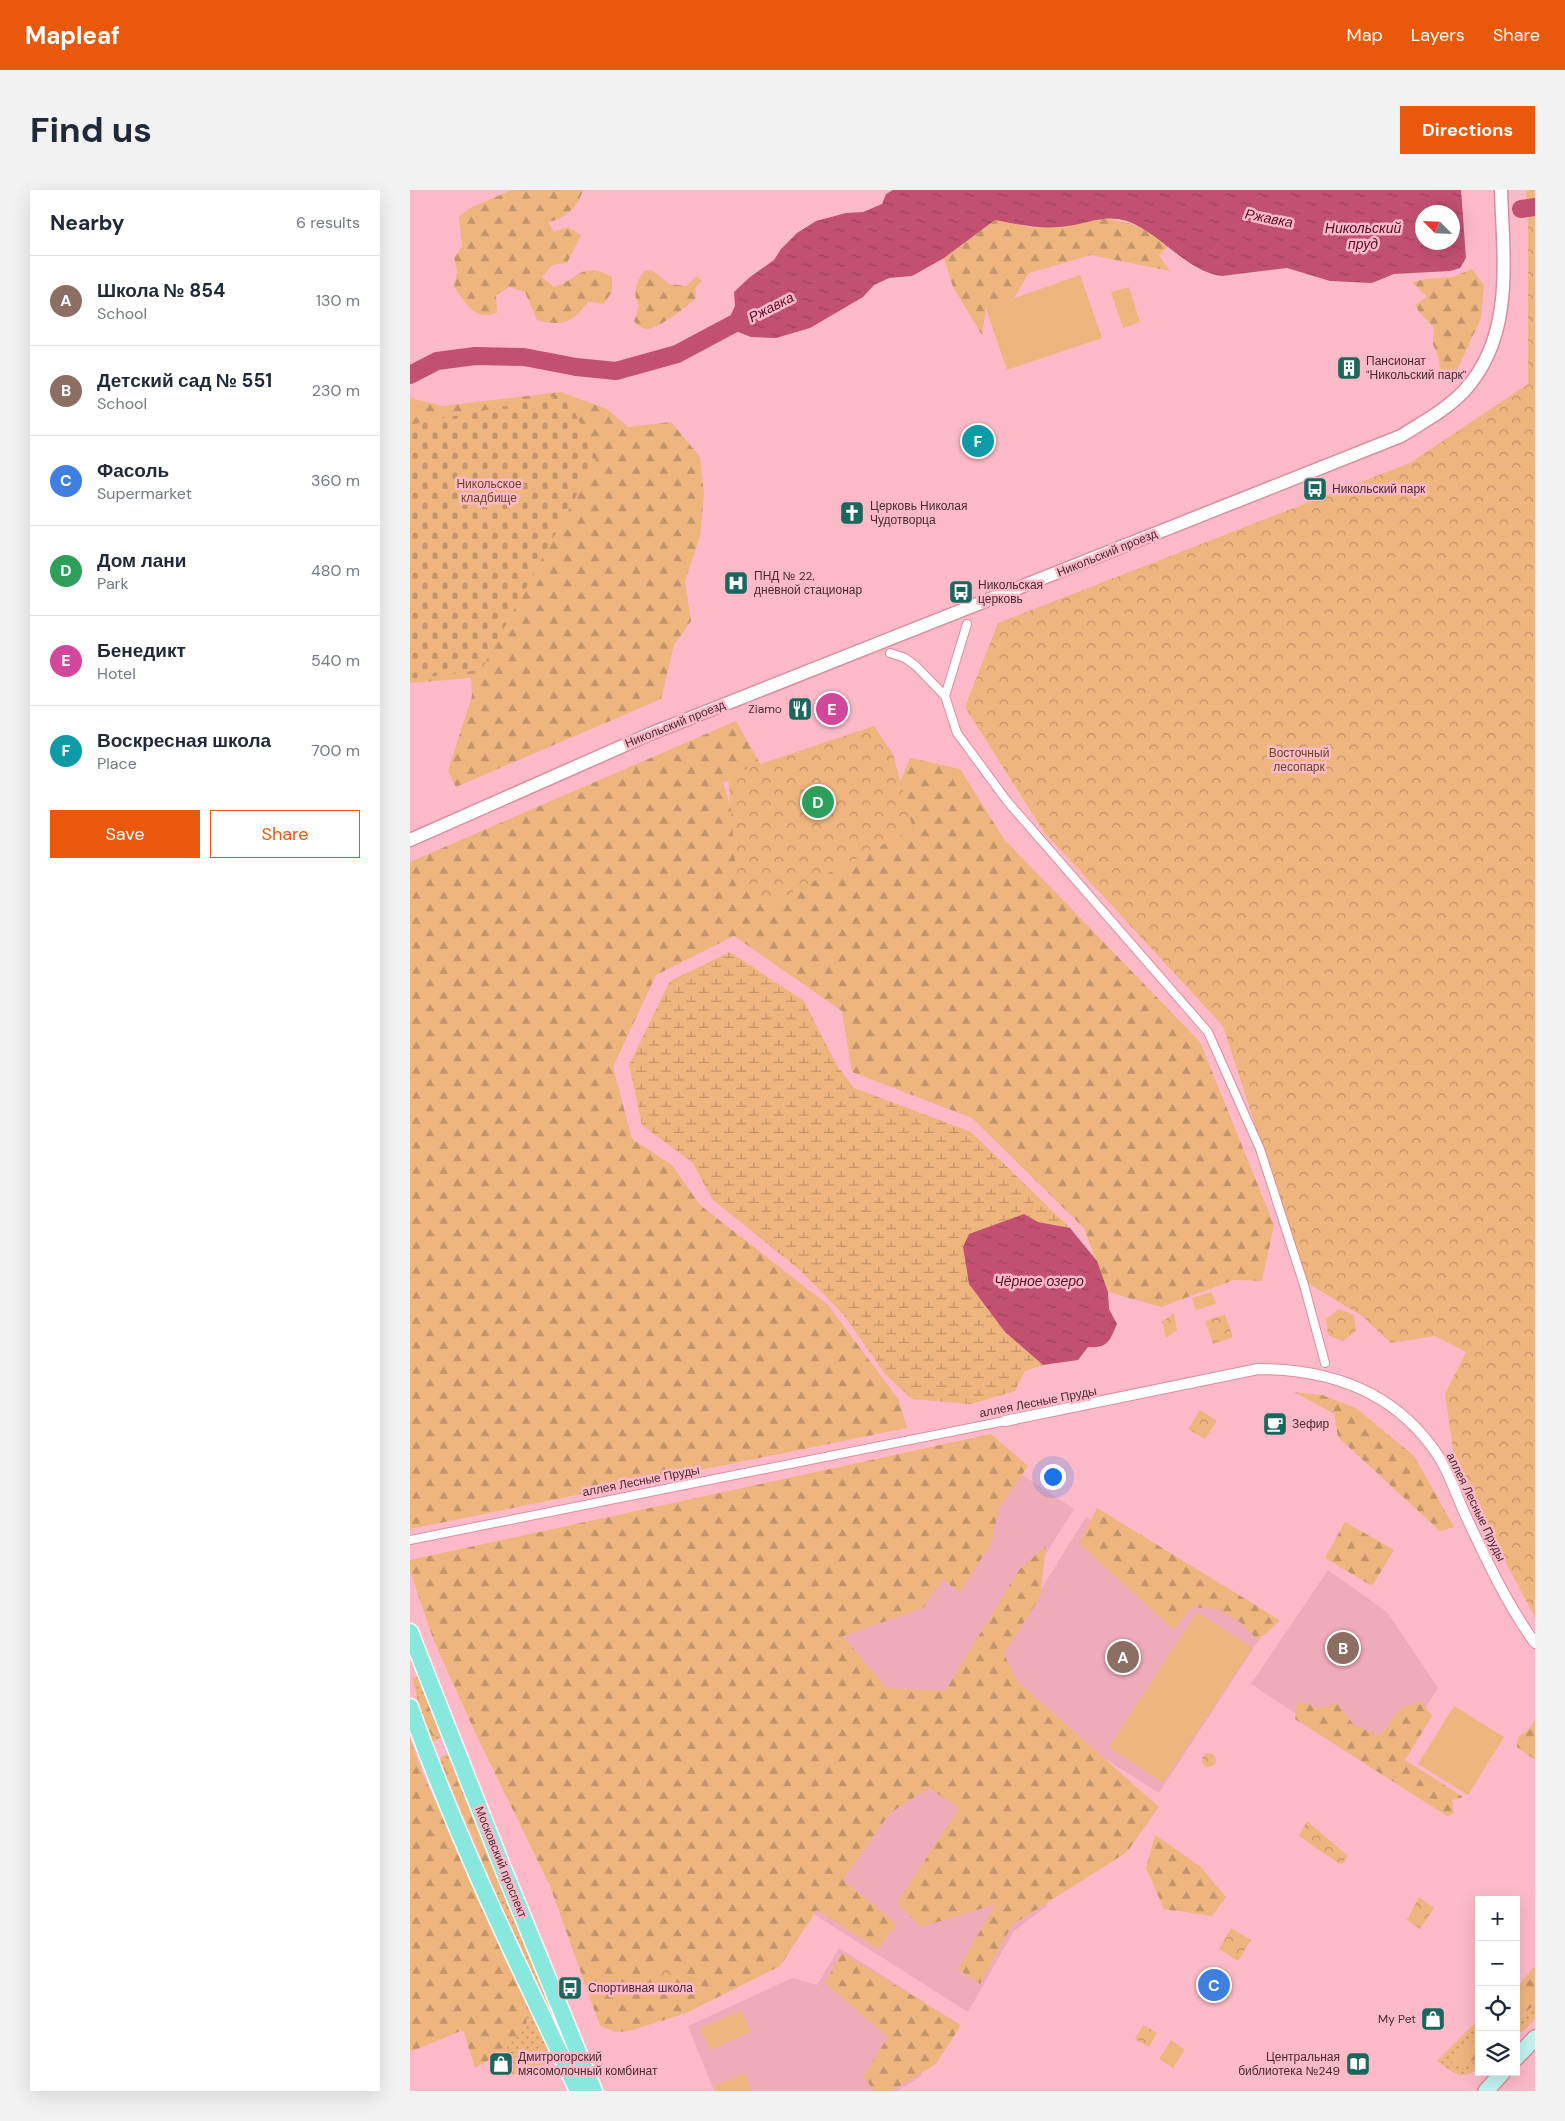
<!DOCTYPE html>
<meta charset="utf-8">
<style>
:root{--surface:#fff;--page:#f2f2f3;--text:#1f2937;--muted:#747a83;--line:#e0e1e3;--accent:#ea580c}
body{margin:0;font-family:"DM Sans",sans-serif;background:var(--page);color:var(--text)}
.controls{position:absolute;right:15px;bottom:15px;display:grid;overflow:hidden;border-radius:0px;box-shadow:0 5px 20px #0002}
.controls button{width:45px;height:45px;display:grid;place-items:center;padding:0;border:0;border-bottom:1px solid var(--line);background:var(--surface);color:var(--text);font:25px sans-serif}
.compass{position:absolute;left:1005px;top:15px;width:45px;height:45px;border-radius:50%;background:var(--surface);box-shadow:0 5px 20px #0002;rotate:294deg}
.you{position:absolute;left:642px;top:1286px;width:18px;height:18px;margin:-12px;border:4px solid #fff;border-radius:50%;background:#1a73e8;box-shadow:0 0 0 8px #1a73e833}
.badge{display:grid;place-items:center;width:32px;height:32px;border-radius:50%;background:var(--accent);color:#fff;font-size:16px;font-weight:700}
.pin{position:absolute;translate:-50% -50%;border:2px solid #fff;box-shadow:0 1px 5px #0006}
.list{margin:0;padding:0;list-style:none}
h2{display:flex;justify-content:space-between;align-items:center;height:65px;margin:0;padding:0 20px;font-size:21px}
h2 small{font-size:16px;font-weight:400;color:var(--muted)}
.list li{display:grid;grid-template-columns:32px 1fr auto;gap:15px;align-items:center;box-sizing:border-box;height:90px;padding:0 20px;border-top:1px solid var(--line)}
.list b{display:block;font-size:19px;white-space:nowrap}
.list p{margin:0;font-size:16px;white-space:nowrap;color:var(--muted)}
.list em{font-size:16px;font-style:normal;color:var(--muted)}
.actions{display:flex;gap:10px;padding:15px 20px}
.actions a{flex:1;padding:11px 0;border:1px solid var(--accent);border-radius:0px;text-align:center;font-size:18px;color:var(--accent)}
.actions .main{background:var(--accent);color:#fff}
.icon{flex:none;width:28px;height:28px;fill:none;stroke:currentColor;stroke-width:2;stroke-linecap:round;stroke-linejoin:round}
.map{position:relative;flex:none;width:1125px;height:1901px;overflow:hidden;border-radius:0px}
header{display:flex;align-items:center;gap:30px;box-sizing:border-box;height:70px;padding:0 25px;background:var(--accent);color:#fff}
header strong{font-size:24px}
nav{display:flex;gap:28px;margin-inline-start:auto;font-size:18px}
.intro{display:flex;align-items:center;justify-content:space-between;box-sizing:border-box;height:120px;padding:0 30px}
h1{margin:0;font-size:35px}
.button{padding:12px 22px;border-radius:0px;background:var(--accent);color:#fff;font-size:18px;font-weight:700}
main{display:flex;gap:30px;padding:0 30px}
aside{flex:1;background:var(--surface);border-radius:0px;box-shadow:0 5px 20px #0002}
.map>svg:first-child{display:block}
</style>
<header>
<strong>Mapleaf</strong>
<nav><a>Map</a><a>Layers</a><a>Share</a></nav>
</header>
<div class="intro"><h1>Find us</h1><a class="button">Directions</a></div>
<main>
<aside>
<h2>Nearby<small>6 results</small></h2>
<ul class="list">
<li><span class="badge" style="background:#8d6e63">A</span><div><b>Школа № 854</b><p>School</p></div><em>130 m</em></li>
<li><span class="badge" style="background:#8d6e63">B</span><div><b>Детский сад № 551</b><p>School</p></div><em>230 m</em></li>
<li><span class="badge" style="background:#3f7fe0">C</span><div><b>Фасоль</b><p>Supermarket</p></div><em>360 m</em></li>
<li><span class="badge" style="background:#2e9e5b">D</span><div><b>Дом лани</b><p>Park</p></div><em>480 m</em></li>
<li><span class="badge" style="background:#d1479c">E</span><div><b>Бенедикт</b><p>Hotel</p></div><em>540 m</em></li>
<li><span class="badge" style="background:#0f9aa8">F</span><div><b>Воскресная школа</b><p>Place</p></div><em>700 m</em></li>
</ul>
<div class="actions"><a class="main">Save</a><a>Share</a></div>
</aside>
<div class="map">
<svg width="1125" height="1901" viewBox="0 0 1125 1901">
<defs>
<pattern id="grass-dots" width="8" height="8" patternUnits="userSpaceOnUse" patternTransform="scale(1.25)"><rect width="8" height="8" fill="#eeb57f"/><path d="M2 2h.1M6 6h.1" fill="none" stroke="#c39369" stroke-width="1.8" stroke-linecap="round"/></pattern>
<pattern id="forest-firs" width="22" height="20" patternUnits="userSpaceOnUse" patternTransform="scale(1.25)"><rect width="22" height="20" fill="#eeb57f"/><path d="M5 1l3.5 6h-7zM16 11l3.5 6h-7z" fill="#c39369"/></pattern>
<pattern id="wetland-marsh" width="20" height="14" patternUnits="userSpaceOnUse" patternTransform="scale(1.25)"><rect width="20" height="14" fill="#eeb57f"/><path d="M1 5h8M5 5V1M11 12h8M15 12V8" fill="none" stroke="#c39369"/></pattern>
<pattern id="cemetery-stones" width="16" height="16" patternUnits="userSpaceOnUse" patternTransform="scale(1.25)"><rect width="16" height="16" fill="#eeb57f"/><path d="M2 7V4a2 2 0 0 1 4 0v3zM10 15v-3a2 2 0 0 1 4 0v3z" fill="#c39369"/></pattern>
<pattern id="park-crowns" width="20" height="18" patternUnits="userSpaceOnUse" patternTransform="scale(1.25)"><rect width="20" height="18" fill="#eeb57f"/><path d="M2 6a3 3 0 1 1 6 0M12 15a3 3 0 1 1 6 0" fill="none" stroke="#c39369"/></pattern>
<pattern id="water-ripples" width="26" height="14" patternUnits="userSpaceOnUse" patternTransform="scale(1.25)"><rect width="26" height="14" fill="#c15071"/><path d="M2 4q2-2 4 0t4 0M15 11q2-2 4 0t4 0" fill="none" stroke="#9f425d"/></pattern>
</defs>
<rect width="100%" height="100%" fill="#fcbac9"/>
<path fill="#f0abba" d="M 579,1263 L 664,1319 L 526,1538 L 406,1474 Z
M 676,1327 L 854,1442 L 749,1603 L 573,1492 Z
M 918,1380 L 977,1422 L 1028,1498 L 975,1583 L 841,1494 Z
M 499,1559 L 595,1616 L 637,1716 L 604,1741 L 558,1822 L 383,1711 Z
M 429,1758 L 516,1813 L 511,1886 L 488,1901 L 304,1901 L 278,1836 L 382,1788 L 407,1795 Z"/>
<path fill="url(#grass-dots)" fill-rule="evenodd" d="M 12,1485 L 35,1545 L 21,1553 L 8,1514 L 3,1488 ZM 9,1510 L 30,1540 L 19,1543 L 15,1523 L 9,1517 Z
M 37,1564 L 43,1569 L 159,1856 L 157,1857 L 91,1724 L 29,1576 L 31,1567 ZM 38,1570 L 93,1703 L 69,1664 L 32,1574 Z
M 110,1793 L 146,1869 L 144,1871 L 102,1885 L 93,1862 L 117,1835 Z
M 1125,1814 L 1125,1829 L 1113,1841 L 1106,1845 L 1106,1827 L 1111,1827 Z
M 1065,1833 L 1069,1835 L 1069,1854 L 1060,1852 L 1042,1873 L 1061,1874 L 1069,1864 L 1069,1877 C 1051,1893 1044,1882 1027,1871 Z"/>
<path fill="url(#forest-firs)" d="M 102,0 L 173,0 C 168,17 155,29 138,32 L 144,42 L 158,37 L 171,45 L 157,73 L 142,75 L 132,87 L 144,97 C 170,89 171,70 202,87 L 202,102 L 193,114 L 179,111 C 163,132 153,137 127,130 L 115,102 L 99,97 L 86,105 L 87,123 C 64,131 57,114 44,97 L 47,82 L 44,68 L 52,56 L 49,26 L 62,17 Z
M 691,28 C 723,32 733,37 759,56 L 749,65 L 760,81 L 681,65 L 619,83 L 604,108 L 576,118 L 572,145 L 543,97 L 534,68 L 585,30 L 624,38 L 657,36 Z
M 1062,79 L 1074,95 L 1071,128 L 1048,178 L 1039,189 L 1031,185 L 1028,166 L 1023,154 L 1024,137 L 1010,123 L 1005,115 L 1017,107 L 1002,92 L 1016,89 L 1043,87 Z
M 242,80 L 259,94 L 276,96 L 287,86 L 292,91 L 285,98 L 286,108 C 278,116 248,139 237,139 C 231,139 227,135 224,131 L 229,116 C 222,103 226,92 234,81 Z
M 150,202 L 197,219 L 218,237 L 261,232 L 290,267 L 294,304 L 290,347 L 275,391 L 281,431 L 264,455 L 251,509 L 46,597 L 38,581 L 62,506 L 61,488 L 0,493 L 0,208 L 32,216 Z
M 326,531 L 356,584 L 313,592 L 329,644 L 485,603 L 500,568 L 550,579 L 594,649 L 790,852 L 864,1035 L 852,1091 L 824,1090 L 751,1117 L 698,1102 L 674,1038 L 562,928 L 442,882 L 432,821 L 324,746 L 246,785 L 203,877 L 222,949 L 262,975 L 290,1015 L 418,1115 L 489,1210 L 497,1238 L 0,1339 L 0,672 Z
M 884,1202 L 912,1205 L 946,1218 L 1004,1266 L 1044,1337 L 1030,1341 L 928,1247 L 924,1224 Z
M 581,1244 L 618,1276 L 589,1318 L 581,1354 L 550,1402 L 533,1390 L 513,1418 L 433,1446 L 477,1498 L 535,1501 L 609,1380 L 636,1356 L 630,1407 L 594,1464 L 608,1492 L 749,1617 L 717,1662 L 602,1735 L 570,1794 L 548,1779 L 586,1714 L 511,1737 L 487,1713 L 549,1618 L 519,1598 L 480,1623 L 433,1690 L 487,1734 L 468,1759 L 407,1720 L 370,1776 L 276,1823 L 219,1841 L 206,1842 L 190,1836 L 140,1696 L 64,1540 L 24,1451 L 0,1381 L 0,1370 Z
M 687,1318 L 855,1421 L 870,1431 L 848,1450 L 830,1432 L 807,1419 L 782,1417 L 764,1440 L 669,1353 Z
M 935,1332 L 984,1360 L 962,1396 L 915,1368 Z
M 15,1504 L 24,1516 L 32,1539 L 25,1549 C 15,1540 18,1527 9,1517 L 9,1510 Z
M 889,1511 L 910,1518 L 926,1513 L 945,1536 L 969,1545 L 991,1518 L 1012,1512 L 1022,1526 L 995,1570 L 1053,1607 L 1042,1610 L 1044,1623 L 1037,1626 L 885,1529 L 886,1516 Z
M 1125,1530 L 1125,1570 L 1107,1557 L 1108,1547 L 1118,1540 Z
M 0,1548 L 12,1582 L 110,1793 L 117,1835 L 93,1862 L 65,1878 L 53,1840 L 0,1862 Z
M 38,1570 L 94,1702 L 87,1705 L 32,1574 Z
M 745,1645 L 790,1676 L 816,1707 L 802,1726 L 754,1719 L 736,1678 Z
M 432,1763 L 551,1835 L 526,1874 L 481,1901 L 465,1901 L 453,1887 L 478,1847 L 415,1793 Z
M 1123,1778 L 1125,1778 L 1125,1814 L 1110,1827 L 1106,1827 L 1106,1799 Z
M 1060,1852 L 1069,1854 L 1069,1864 L 1061,1874 L 1042,1874 Z"/>
<path fill="url(#wetland-marsh)" d="M 320,762 L 394,811 L 426,874 L 444,898 L 561,942 L 660,1038 L 628,1032 L 613,1024 L 553,1057 L 559,1094 L 595,1142 L 633,1175 L 615,1181 L 605,1201 L 561,1214 L 502,1209 L 475,1184 L 434,1125 L 391,1081 L 302,1009 L 283,973 L 232,935 L 219,875 L 260,791 Z"/>
<path fill="url(#cemetery-stones)" d="M 156,204 L 187,268 L 71,480 L 0,489 L 0,235 Z"/>
<path fill="url(#park-crowns)" d="M 1116,0 L 1125,0 L 1125,1427 L 1046,1280 L 1035,1204 L 1056,1162 L 1025,1146 L 981,1153 L 952,1126 L 896,1092 L 813,836 L 634,642 L 555,517 L 588,433 L 1000,273 L 1118,194 L 1118,34 Z
M 464,536 L 483,564 L 503,639 L 364,712 L 327,695 L 318,585 Z
M 929,1119 L 944,1125 L 946,1141 L 933,1151 L 918,1145 L 916,1129 Z
M 764,1123 L 767,1140 L 756,1148 L 752,1132 Z
M 815,1124 L 823,1147 L 803,1154 L 795,1131 Z
M 790,1220 L 807,1231 L 795,1249 L 778,1239 Z
M792 1570a7 7 0 1 1 14 0a7 7 0 1 1-14 0Z
M 897,1631 L 938,1666 L 931,1675 L 889,1646 Z
M 1009,1707 L 1024,1718 L 1010,1739 L 997,1730 Z
M 821,1738 L 841,1750 L 828,1771 L 809,1759 Z
M245 1781a8 8 0 1 1 16 0a8 8 0 1 1-16 0Z
M 733,1835 L 747,1843 L 739,1857 L 725,1849 Z"/>
<path fill="#eeb57f" d="M 670,85 L 692,148 L 597,180 L 576,118 Z
M 719,97 L 730,132 L 713,138 L 701,102 Z
M 802,1102 L 806,1114 L 786,1120 L 782,1108 Z
M 787,1422 L 842,1458 L 753,1593 L 699,1557 Z
M 1044,1516 L 1094,1547 L 1058,1605 L 1008,1574 Z
M 331,1820 L 341,1842 L 300,1860 L 290,1838 Z
M 761,1850 L 775,1860 L 763,1878 L 749,1869 Z
M 335,1883 L 342,1901 L 306,1901 L 304,1896 Z"/>
<path fill="url(#water-ripples)" fill-rule="evenodd" d="M 483,0 L 1051,0 L 1056,68 L 1050,78 L 1040,81 L 984,84 L 962,93 L 920,91 L 877,78 L 812,86 C 777,82 752,44 717,31 C 695,24 679,33 657,36 C 633,40 610,35 585,30 L 534,68 L 502,86 L 479,88 L 464,95 L 453,107 L 400,138 L 366,148 L 341,147 L 323,140 L 319,129 L 325,116 L 324,102 L 340,87 L 364,70 L 371,59 L 387,43 L 406,31 L 436,23 L 453,22 L 472,14 L 476,4 ZM 1012,22 L 1042,22 L 1042,52 L 1012,52 Z
M 614,1024 L 628,1032 L 660,1038 L 687,1071 L 698,1102 L 699,1119 L 707,1134 C 700,1150 698,1159 678,1157 L 668,1170 L 633,1175 L 595,1142 L 559,1094 L 553,1057 L 559,1044 Z"/>
<g fill="none" stroke-linecap="round" stroke-linejoin="round">
<path stroke="#c15071" stroke-width="18" d="M 1111,19 L 1125,17
M 0,185 L 27,171 L 65,166 L 114,167 L 166,177 L 206,181 L 267,164 L 342,124"/>
<defs>
<path id="pedestrian" d="M 480,463 L 495,468 L 506,476 L 535,506 L 547,543 L 597,611 L 798,842 L 850,959 L 894,1095 L 915,1173
M 535,506 L 557,434
M 0,1350 L 595,1231"/>
<path id="minor" d="M 595,1231 L 848,1179 C 922,1179 987,1202 1029,1267 C 1039,1283 1046,1304 1054,1322 C 1075,1367 1096,1413 1125,1453"/>
<path id="tertiary" d="M 0,650 L 240,544 L 991,246 C 1013,232 1036,220 1054,201 C 1105,146 1093,69 1091,0"/>
<path id="secondary" d="M 1106,1868 L 1125,1848
M 1076,1901 L 1093,1882"/>
<path id="primary" d="M 0,1442 L 92,1676 L 184,1901
M 0,1517 C 47,1649 108,1775 168,1901"/>
</defs>
<use href="#pedestrian" stroke="#da8d9f" stroke-width="10"/>
<use href="#minor" stroke="#da8d9f" stroke-width="12"/>
<use href="#tertiary" stroke="#da8d9f" stroke-width="15"/>
<use href="#secondary" stroke="#da8d9f" stroke-width="18"/>
<use href="#primary" stroke="#fff" stroke-width="19"/>
<use href="#pedestrian" stroke="#fff" stroke-width="8"/>
<use href="#minor" stroke="#fff" stroke-width="10"/>
<use href="#tertiary" stroke="#fff" stroke-width="12"/>
<use href="#secondary" stroke="#c4f3ee" stroke-width="15"/>
<use href="#primary" stroke="#89e8dd" stroke-width="16"/>
</g>
<defs>
<symbol id="building-square" viewBox="-11 -11 22 22"><rect x="-9" y="-9" width="18" height="18" rx="4" fill="#1b665d" stroke="#fcbac9"/><path d="M-4-6H4V6H1V3H-1V6H-4ZM-2.5-4.3h1.7v1.8h-1.7ZM.8-4.3h1.7v1.8H.8ZM-2.5-1h1.7V.8h-1.7ZM.8-1h1.7V.8H.8Z" fill="#fff"/></symbol>
<symbol id="bus-square" viewBox="-11 -11 22 22"><rect x="-9" y="-9" width="18" height="18" rx="4" fill="#1b665d" stroke="#fcbac9"/><path d="M-5-6H5V4H4V6H2V4H-2V6H-4V4H-5ZM-3.5-4V0h7V-4ZM-3.5 1.2v1.5H-2V1.2ZM2 1.2v1.5H3.5V1.2Z" fill="#fff"/></symbol>
<symbol id="church-square" viewBox="-11 -11 22 22"><rect x="-9" y="-9" width="18" height="18" rx="4" fill="#1b665d" stroke="#fcbac9"/><path d="M-1.2-6h2.4v3.5h3.3v2.4h-3.3V6h-2.4V-.1h-3.3v-2.4h3.3Z" fill="#fff"/></symbol>
<symbol id="hospital-square" viewBox="-11 -11 22 22"><rect x="-9" y="-9" width="18" height="18" rx="4" fill="#1b665d" stroke="#fcbac9"/><path d="M-5-5h3v3.5h4V-5h3V5h-3V1.5h-4V5h-3Z" fill="#fff"/></symbol>
<symbol id="restaurant-square" viewBox="-11 -11 22 22"><rect x="-9" y="-9" width="18" height="18" rx="4" fill="#1b665d" stroke="#fcbac9"/><path d="M-5-6h1v4h1v-4h1v4h1v-4h1v5L-1.5 .5V6h-2V.5L-5-1ZM5-6V6H3V1.5H1.5Q1.5-4 5-6Z" fill="#fff"/></symbol>
<symbol id="cafe-square" viewBox="-11 -11 22 22"><rect x="-9" y="-9" width="18" height="18" rx="4" fill="#1b665d" stroke="#fcbac9"/><path d="M-5.5-4.5H6V0H3Q3 3.5 0 3.5H-2.5Q-5.5 3.5-5.5 0ZM3-3.2v2h1.7v-2ZM-6 4.5H4V6H-6Z" fill="#fff"/></symbol>
<symbol id="shop-square" viewBox="-11 -11 22 22"><rect x="-9" y="-9" width="18" height="18" rx="4" fill="#1b665d" stroke="#fcbac9"/><path d="M-5-2.5h2.3a2.7 3.5 0 0 1 5.4 0H5L5.5 6h-11ZM-1.5-2.5h3a1.5 2.3 0 0 0-3 0Z" fill="#fff"/></symbol>
<symbol id="library-square" viewBox="-11 -11 22 22"><rect x="-9" y="-9" width="18" height="18" rx="4" fill="#1b665d" stroke="#fcbac9"/><path d="M-6-4Q-3-5.5-.7-3.5V5Q-3 3-6 4ZM6-4Q3-5.5 .7-3.5V5Q3 3 6 4Z" fill="#fff"/></symbol>
</defs>
<g fill-rule="evenodd">
<use href="#building-square" x="925" y="164" width="28" height="28"/>
<use href="#bus-square" x="891" y="285" width="28" height="28"/>
<use href="#church-square" x="428" y="309" width="28" height="28"/>
<use href="#hospital-square" x="312" y="379" width="28" height="28"/>
<use href="#bus-square" x="537" y="388" width="28" height="28"/>
<use href="#restaurant-square" x="376" y="505" width="28" height="28"/>
<use href="#cafe-square" x="851" y="1220" width="28" height="28"/>
<use href="#bus-square" x="146" y="1784" width="28" height="28"/>
<use href="#shop-square" x="1009" y="1815" width="28" height="28"/>
<use href="#shop-square" x="77" y="1860" width="28" height="28"/>
<use href="#library-square" x="934" y="1860" width="28" height="28"/>
</g>
<g text-anchor="middle" stroke-width="5" stroke-linejoin="round" paint-order="stroke">
<g font-size="12" fill="#492931" stroke="#fcbac9" text-anchor="start">
<text x="956" y="175">Пансионат<tspan x="956" dy="14">"Никольский парк"</tspan></text>
<text x="922" y="303">Никольский парк</text>
<text x="460" y="320">Церковь Николая<tspan x="460" dy="14">Чудотворца</tspan></text>
<text x="344" y="390">ПНД № 22,<tspan x="344" dy="14">дневной стационар</tspan></text>
<text x="568" y="399">Никольская<tspan x="568" dy="14">церковь</tspan></text>
<text x="372" y="523" text-anchor="end">Ziamo</text>
<text x="882" y="1238">Зефир</text>
<text x="178" y="1802">Спортивная школа</text>
<text x="1006" y="1833" text-anchor="end">My Pet</text>
<text x="108" y="1871">Дмитрогорский<tspan x="108" dy="14">мясомолочный комбинат</tspan></text>
<text x="930" y="1871" text-anchor="end">Центральная<tspan x="930" dy="14">библиотека №249</tspan></text>
</g>
<g font-size="12" fill="#694621" stroke="#fcbac9">
<text x="79" y="298">Никольское<tspan x="79" dy="14">кладбище</tspan></text>
<text x="889" y="567">Восточный<tspan x="889" dy="14">лесопарк</tspan></text>
</g>
<g font-size="12" fill="#492931" stroke="#fcbac9">
<text transform="translate(697 363) rotate(-22)" y="4">Никольский проезд</text>
<text transform="translate(265 534) rotate(-22)" y="4">Никольский проезд</text>
<text transform="translate(628 1212) rotate(-11)" y="4">аллея Лесные Пруды</text>
<text transform="translate(231 1291) rotate(-11)" y="4">аллея Лесные Пруды</text>
<text transform="translate(1066 1317) rotate(64)" y="4">аллея Лесные Пруды</text>
<text transform="translate(91 1672) rotate(68)" y="4">Московский проспект</text>
</g>
<g font-size="14" font-style="italic" fill="#560c28" stroke="#fcbac9">
<text transform="translate(859 28) rotate(11)" y="5">Ржавка</text>
<text x="953" y="43">Никольский<tspan x="953" dy="16">пруд</tspan></text>
<text transform="translate(361 117) rotate(-27)" y="5">Ржавка</text>
<text x="629" y="1096">Чёрное озеро</text>
</g>
</g>
</svg>
<div class="controls">
<button>+</button>
<button>−</button>
<button><svg class="icon" aria-label="locate" viewBox="0 0 24 24"><circle cx="12" cy="12" r="6"/><path d="M12 2v4M12 18v4M2 12h4M18 12h4"/></svg></button>
<button><svg class="icon" aria-label="layers" viewBox="0 0 24 24"><path d="M12 4l9 5-9 5-9-5zM3 14l9 5 9-5"/></svg></button>
</div>
<svg class="compass" viewBox="-18 -18 36 36"><path d="M0-13l5 13h-10z" fill="#e53935"/><path d="M0 13l5-13h-10z" fill="#747a83"/></svg>
<div class="you"></div>
<div class="pin badge" style="left:713px;top:1467px;background:#8d6e63">A</div>
<div class="pin badge" style="left:933px;top:1458px;background:#8d6e63">B</div>
<div class="pin badge" style="left:804px;top:1795px;background:#3f7fe0">C</div>
<div class="pin badge" style="left:408px;top:612px;background:#2e9e5b">D</div>
<div class="pin badge" style="left:422px;top:519px;background:#d1479c">E</div>
<div class="pin badge" style="left:568px;top:251px;background:#0f9aa8">F</div>
</div>
</main>
